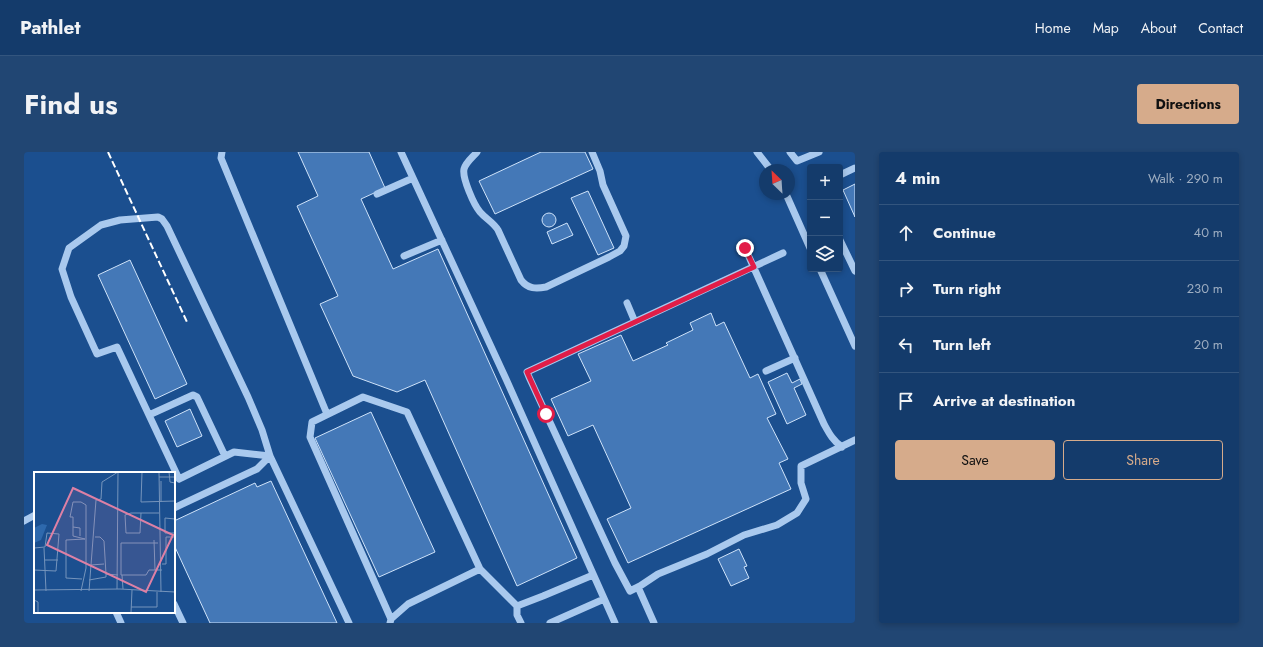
<!DOCTYPE html>
<meta charset="utf-8">
<style>
:root{--surface:#143b6b;--page:#214673;--text:#f1f3f6;--muted:#9dadc1;--line:#33557e;--accent:#d6ab8b}
body{margin:0;font-family:Jost,sans-serif;background:var(--page);color:var(--text)}
.controls{position:absolute;right:12px;top:12px;display:grid;overflow:hidden;border-radius:4px;box-shadow:0 2px 6px #0003}
.controls button{width:36px;height:36px;display:grid;place-items:center;padding:0;border:0;border-bottom:1px solid var(--line);background:var(--surface);color:var(--text);font:20px sans-serif}
.compass{position:absolute;left:735px;top:12px;width:36px;height:36px;border-radius:50%;background:var(--surface);box-shadow:0 2px 6px #0003;rotate:335deg}
.stop{position:absolute;width:12px;height:12px;margin:-9px;border:3px solid #e11d48;border-radius:50%;background:#fff}
.stop.end{background:#e11d48;border-color:#fff;box-shadow:0 1px 4px #0008}
.list{margin:0;padding:0;list-style:none}
h2{display:flex;justify-content:space-between;align-items:center;height:52px;margin:0;padding:0 16px;font-size:17px}
h2 small{font-size:13px;font-weight:400;color:var(--muted)}
.list li{display:grid;grid-template-columns:26px 1fr auto;gap:12px;align-items:center;box-sizing:border-box;height:56px;padding:0 16px;border-top:1px solid var(--line)}
.list b{display:block;font-size:15px;white-space:nowrap}
.list em{font-size:13px;font-style:normal;color:var(--muted)}
.actions{display:flex;gap:8px;padding:12px 16px}
.actions a{flex:1;padding:9px 0;border:1px solid var(--accent);border-radius:4px;text-align:center;font-size:14px;color:var(--accent)}
.actions .main{background:var(--accent);color:#111}
.icon{flex:none;width:22px;height:22px;fill:none;stroke:currentColor;stroke-width:2;stroke-linecap:round;stroke-linejoin:round}
.map{position:relative;flex:none;width:831px;height:471px;overflow:hidden;border-radius:4px}
header{display:flex;align-items:center;gap:24px;box-sizing:border-box;height:56px;padding:0 20px;background:var(--surface);border-bottom:1px solid var(--line)}
header strong{font-size:19px}
nav{display:flex;gap:22px;margin-inline-start:auto;font-size:14px}
.intro{display:flex;align-items:center;justify-content:space-between;box-sizing:border-box;height:96px;padding:0 24px}
h1{margin:0;font-size:28px}
.button{padding:10px 18px;border-radius:4px;background:var(--accent);color:#111;font-size:14px;font-weight:700}
main{display:flex;gap:24px;padding:0 24px}
aside{flex:1;background:var(--surface);border-radius:4px;box-shadow:0 2px 6px #0003}
.map>svg:first-child{display:block}
</style>
<header>
<strong>Pathlet</strong>
<nav><a>Home</a><a>Map</a><a>About</a><a>Contact</a></nav>
</header>
<div class="intro"><h1>Find us</h1><a class="button">Directions</a></div>
<main>
<div class="map">
<svg width="831" height="471" viewBox="0 0 831 471">
<rect width="100%" height="100%" fill="#1b4f8f"/>
<path fill="#4478b7" stroke="#cfe3fa" d="M 274,0 L 345,0 L 361,36 L 337,47 L 369,117 L 414,97 L 553,406 L 493,434 L 401,228 L 373,240 L 329,224 L 296,152 L 314,144 L 273,54 L 294,44 Z
M 517,0 L 561,0 L 569,17 L 471,62 L 455,29 Z
M 831,32 L 831,65 L 819,38 Z
M 564,39 L 590,96 L 574,103 L 547,46 Z
M518 68a7 7 0 1 1 14 0a7 7 0 1 1-14 0Z
M 543,71 L 549,83 L 528,92 L 523,80 Z
M 106,108 L 163,232 L 131,247 L 74,123 Z
M 687,161 L 692,174 L 700,170 L 726,226 L 734,222 L 752,262 L 743,266 L 764,307 L 755,311 L 767,337 L 604,411 L 583,367 L 607,356 L 569,273 L 544,284 L 527,247 L 567,229 L 554,202 L 597,183 L 609,209 L 644,193 L 642,191 L 669,178 L 666,171 Z
M 763,221 L 768,231 L 776,227 L 778,232 L 770,236 L 782,263 L 763,272 L 744,230 Z
M 166,257 L 178,284 L 153,295 L 141,269 Z
M 347,260 L 411,400 L 355,425 L 291,286 Z
M 247,329 L 313,471 L 186,471 L 150,393 L 150,369 L 231,331 L 233,335 Z
M 715,397 L 723,414 L 720,415 L 725,426 L 707,434 L 694,407 Z"/>
<g fill="none" stroke-linecap="round" stroke-linejoin="round">
<path stroke="#a9c9ee" stroke-width="7" d="M 198,0 L 197,6 L 303,262
M 377,0 L 482,227 L 591,471
M 453,0 C 449,5 442,10 440,17 C 438,26 450,53 456,60 C 462,67 469,70 474,78 L 497,128 C 504,137 512,137 522,135 L 585,105 L 596,99 L 600,94 L 602,84 L 579,33 L 576,19 L 568,0
M 733,0 L 747,18
M 766,0 L 773,9 L 795,0
M 816,23 L 831,16
M 353,42 L 389,26
M 762,42 L 786,96
M 816,88 L 831,119
M 721,96 L 800,272 C 805,281 809,289 818,295
M 759,101 L 503,220 L 505,225 L 591,411 L 606,439 L 616,434 L 634,422 L 683,402 L 720,383 L 753,373 L 773,361 L 782,347 L 777,331 L 777,314 L 831,288
M 380,104 L 418,88
M 796,117 L 831,194
M 603,151 L 611,170
M 742,219 L 771,206
M 125,263 L 169,243 L 173,245 L 201,304
M 246,304 L 210,300 L 155,327 L 93,195 L 73,202 L 47,145 L 38,117 L 45,96 L 77,73 L 96,68 L 134,65 L 138,67 L 143,74 L 224,245 L 238,278 L 246,304 L 325,471
M 150,356 L 233,317 L 246,304
M 0,369 L 11,363
M 614,435 L 630,471
M 150,452 L 159,471
M 493,454 L 519,444 L 569,423
M 92,460 L 97,471
M 367,467 L 384,452 L 456,417
M 366,471 L 367,467 L 286,285 L 288,270 L 339,245 L 383,260 L 456,417 L 493,454 L 493,463 L 497,471
M 526,471 L 580,447"/>
<path stroke="#fff" stroke-width="2" stroke-dasharray="7 3" stroke-linecap="butt" d="M 84,0 L 163,170"/>
</g>
<g fill="none" stroke-linecap="round" stroke-linejoin="round">
<path stroke="#e11d48" stroke-width="5" d="M 522,262 L 503,220 L 730,115 L 721,96"/>
</g>
<g transform="translate(10 320)">
<rect width="141" height="141" fill="#1b4f8f"/>
<path d="M 8,52 L 13,53 L 7,68 L 0,71 L 0,56 Z" fill="#2e69ad"/>
<path fill="none" stroke="#7695bc" stroke-width="1" d="M 108,0 L 107,30 L 141,29M 125,0 L 127,120M 135,0 L 136,10 L 141,11M 125,5 L 141,5M 127,9 L 127,30M 107,41 L 106,61 L 92,61 L 91,43 L 97,41 L 125,41M 141,47 L 131,46 L 131,61 L 141,61M 39,55 L 46,56 L 46,64M 61,65 L 66,65 L 70,69 L 72,102M 120,68 L 121,98M 124,71 L 87,71 L 87,103 L 112,103 L 115,98 L 128,98M 0,76 L 11,75 L 13,61 L 25,62 L 22,99 L 0,98M 10,76 L 12,119M 11,88 L 24,88M 128,92 L 132,92 L 132,65 L 141,65M 57,93 L 70,92M 88,103 L 89,117M 48,107 L 32,106 L 32,68 L 51,67M 55,108 L 72,105 L 72,102 L 84,103M 83,117 L 84,0M 0,118 L 86,117 L 141,120M 47,119 L 52,96 L 52,33 L 47,30 L 39,30 L 36,45 L 39,45 L 39,64 L 51,67M 55,119 L 62,28 L 67,27 L 68,10 L 84,0M 0,128 L 4,130 L 4,141M 97,135 L 123,135 L 123,120M 8,141 L 40,141M 97,141 L 98,118"/>
<path fill="#dd80a5" fill-opacity="0.15" stroke="#dd80a5" stroke-width="2" d="M 39,16 L 139,63 L 112,120 L 13,73 Z"/>
<rect width="141" height="141" fill="none" stroke="#fff" stroke-width="2"/>
</g>
</svg>
<div class="controls">
<button>+</button>
<button>−</button>
<button><svg class="icon" aria-label="layers" viewBox="0 0 24 24"><path d="M12 4l9 5-9 5-9-5zM3 14l9 5 9-5"/></svg></button>
</div>
<svg class="compass" viewBox="-18 -18 36 36"><path d="M0-13l5 13h-10z" fill="#e53935"/><path d="M0 13l5-13h-10z" fill="#9dadc1"/></svg>
<div class="stop" style="left:522px;top:262px"></div>
<div class="stop end" style="left:721px;top:96px"></div>
</div>
<aside>
<h2>4 min<small>Walk · 290 m</small></h2>
<ul class="list">
<li><svg class="icon" aria-label="ahead" viewBox="0 0 24 24"><path d="M12 20V5M6 11l6-6 6 6"/></svg><div><b>Continue</b></div><em>40 m</em></li>
<li><svg class="icon" aria-label="right" viewBox="0 0 24 24"><path d="M7 20v-9h11M14 6l5 5-5 5"/></svg><div><b>Turn right</b></div><em>230 m</em></li>
<li><svg class="icon" aria-label="left" viewBox="0 0 24 24"><path d="M17 20v-9H6M10 6l-5 5 5 5"/></svg><div><b>Turn left</b></div><em>20 m</em></li>
<li><svg class="icon" aria-label="arrive" viewBox="0 0 24 24"><path d="M6 21V4h12l-3 4 3 4H6"/></svg><div><b>Arrive at destination</b></div></li>
</ul>
<div class="actions"><a class="main">Save</a><a>Share</a></div>
</aside>
</main>
